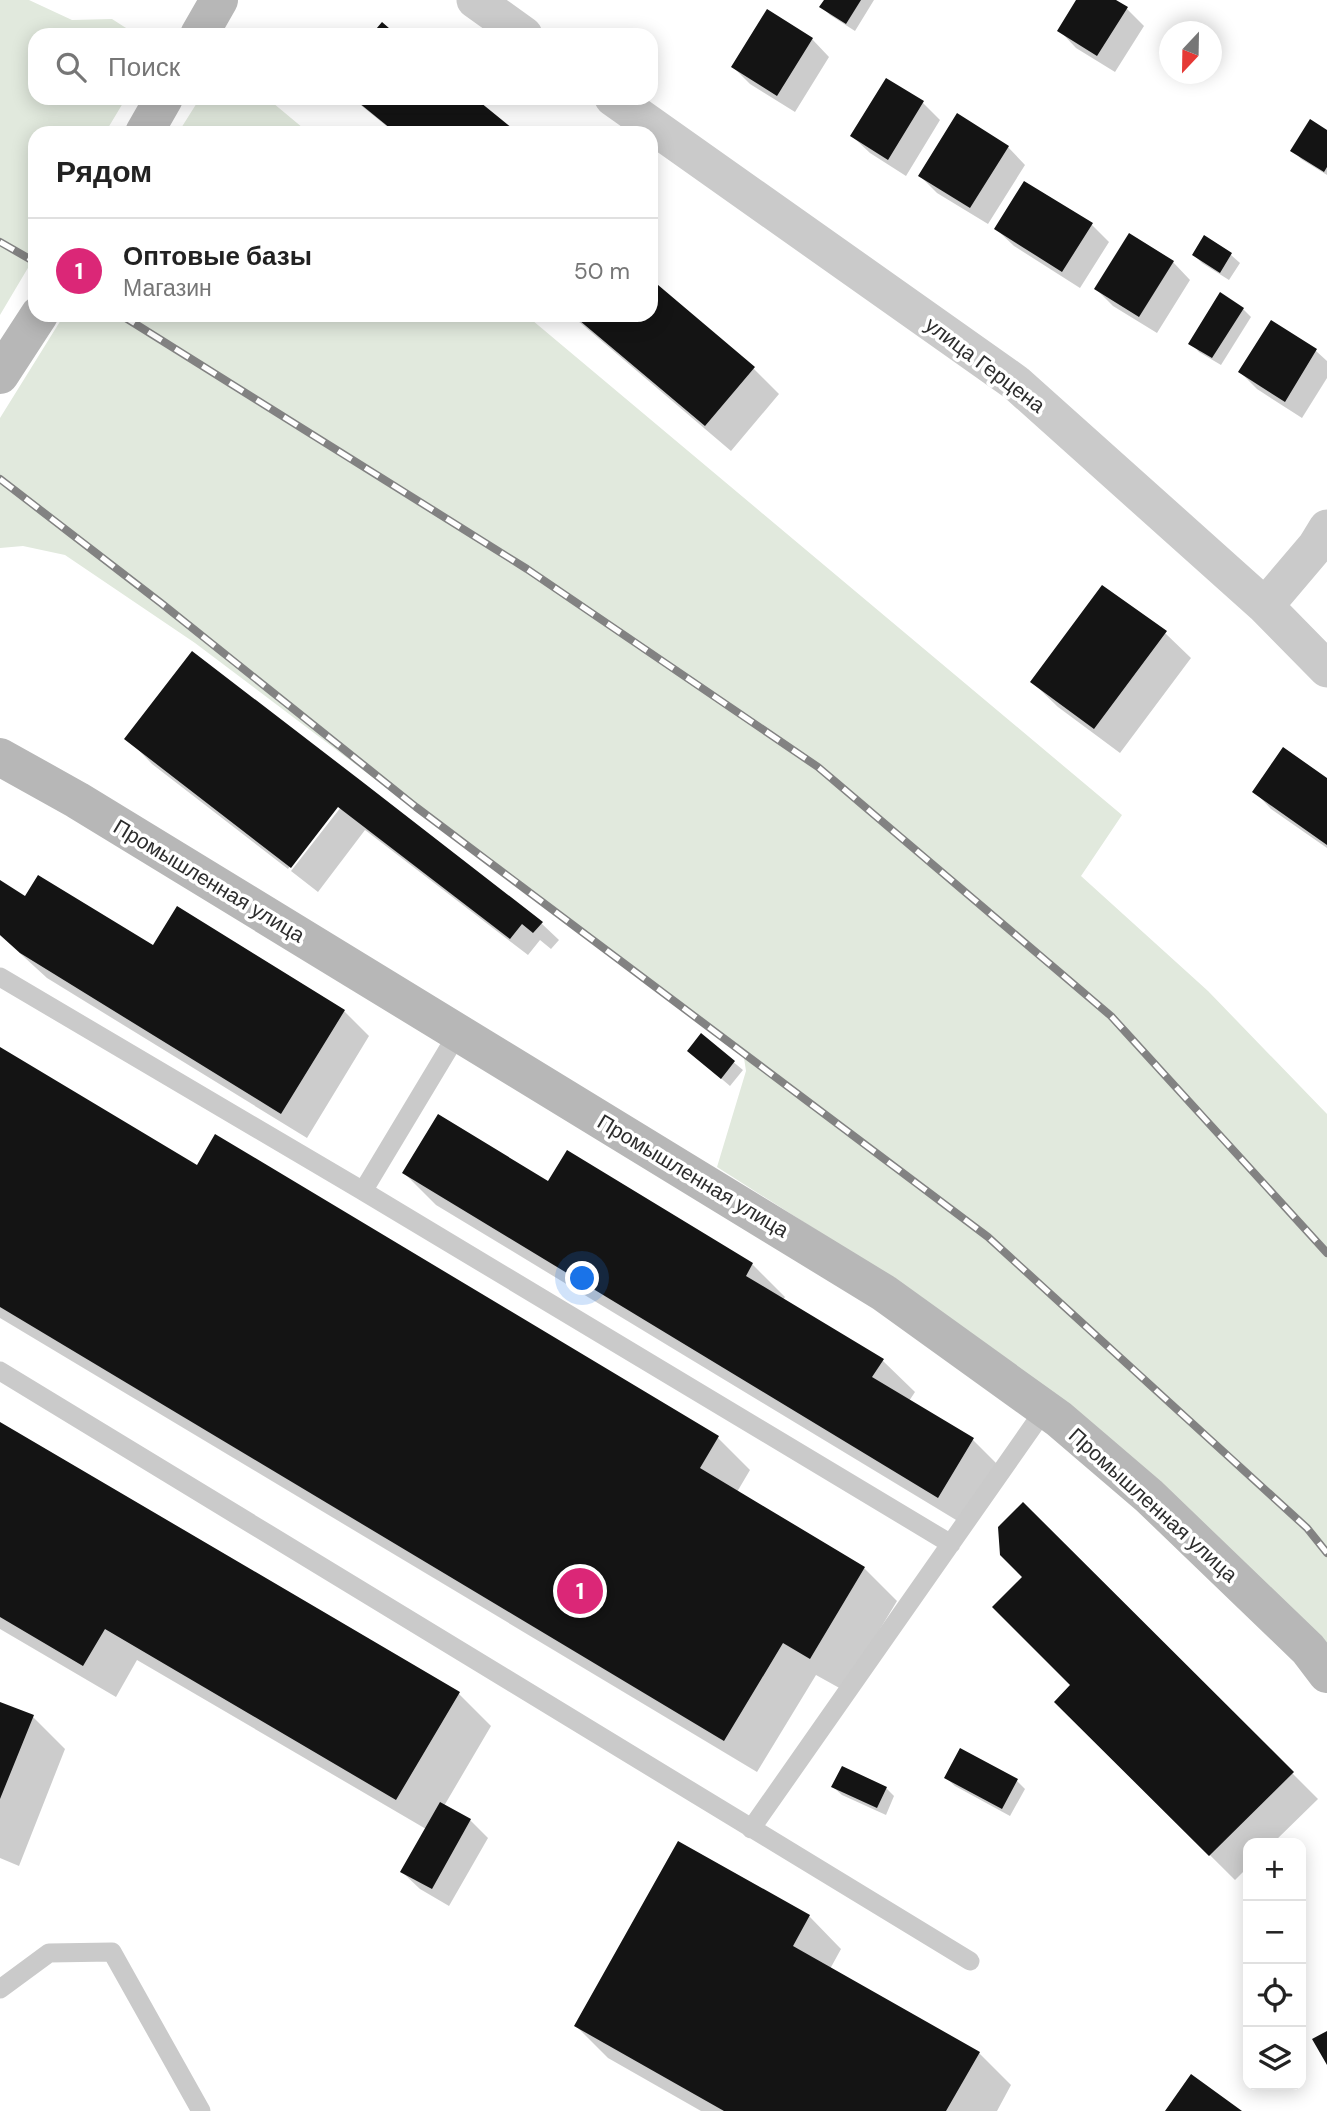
<!DOCTYPE html>
<html lang="ru">
<meta charset="utf-8">
<style>
:root{--surface:#fff;--page:#f6f6f6;--text:#222;--muted:#767676;--line:#e0e0e0;--accent:#db2777}
body{margin:0;font-family:"DM Sans",sans-serif;background:var(--page);color:var(--text)}
.controls{position:absolute;right:21px;bottom:21px;display:grid;overflow:hidden;border-radius:14px;box-shadow:0 4px 18px #0003}
.controls button{width:63px;height:63px;display:grid;place-items:center;padding:0;border:0;border-bottom:2px solid var(--line);background:var(--surface);color:var(--text);font:35px sans-serif}
.compass{position:absolute;left:1159px;top:21px;width:63px;height:63px;border-radius:50%;background:var(--surface);box-shadow:0 4px 18px #0003;rotate:202deg}
.you{position:absolute;left:583px;top:1279px;width:24px;height:24px;margin:-18px;border:5px solid #fff;border-radius:50%;background:#1a73e8;box-shadow:0 0 0 10px #1a73e833}
.badge{display:grid;place-items:center;width:46px;height:46px;border-radius:50%;background:var(--accent);color:#fff;font-size:23px;font-weight:700}
.pin{position:absolute;translate:-50% -50%;border:4px solid #fff;box-shadow:0 2px 7px #0006}
.list{margin:0;padding:0;list-style:none}
h2{display:flex;justify-content:space-between;align-items:center;height:91px;margin:0;padding:0 28px;font-size:30px}
h2 small{font-size:23px;font-weight:400;color:var(--muted)}
.list li{display:grid;grid-template-columns:46px 1fr auto;gap:21px;align-items:center;box-sizing:border-box;height:105px;padding:0 28px;border-top:2px solid var(--line)}
.list b{display:block;font-size:26px;white-space:nowrap}
.list p{margin:0;font-size:23px;white-space:nowrap;color:var(--muted)}
.list em{font-size:23px;font-style:normal;color:var(--muted)}
.icon{flex:none;width:38px;height:38px;fill:none;stroke:currentColor;stroke-width:2;stroke-linecap:round;stroke-linejoin:round}
.map{position:relative;flex:none;width:1327px;height:2111px;overflow:hidden}
.search{position:absolute;background:var(--surface);box-shadow:0 4px 18px #0003;left:28px;top:28px;width:630px;height:77px;display:flex;align-items:center;gap:18px;box-sizing:border-box;padding:0 24px;border-radius:21px;color:var(--muted);font-size:26px}
.panel{position:absolute;background:var(--surface);box-shadow:0 4px 18px #0003;left:28px;top:126px;width:630px;height:196px;border-radius:21px}
.map>svg:first-child{display:block}
</style>
<div class="map">
<svg width="1327" height="2111" viewBox="0 0 1327 2111">
<rect width="100%" height="100%" fill="#fff"/>
<path fill="#e1e9dd" d="M 0,0 L 29,0 L 72,20 L 112,19 L 137,35 L 35,35 L 35,98 L 126,98 L 105,133 L 35,133 L 35,256 L 0,315 Z
M 200,98 L 267,98 L 309,133 L 178,133 Z
M 64,315 L 526,315 L 1122,815 L 1081,876 L 1208,991 L 1327,1114 L 1327,1643 L 901,1284 L 717,1167 L 746,1071 L 744,1058 L 195,643 L 65,555 L 23,546 L 0,548 L 0,418 Z"/>
<path fill="#0003" d="M 826,0 L 874,0 L 855,31 L 830,15 L 822,7 Z
M 1078,0 L 1113,0 L 1127,9 L 1144,26 L 1115,72 L 1076,48 L 1059,30 Z
M 812,39 L 829,57 L 795,112 L 750,84 L 733,67 Z
M 352,98 L 472,98 L 515,133 L 395,133 Z
M 923,103 L 940,120 L 906,176 L 870,153 L 852,136 Z
M 1327,132 L 1327,175 L 1301,159 L 1293,150 Z
M 1008,147 L 1025,165 L 988,224 L 937,193 L 920,176 Z
M 1092,225 L 1109,242 L 1080,288 L 1014,246 L 996,229 Z
M 1129,235 L 1173,262 L 1190,280 L 1157,333 L 1113,306 L 1096,289 Z
M 1204,238 L 1231,255 L 1240,263 L 1229,280 L 1202,263 L 1194,255 Z
M 651,281 L 754,369 L 779,394 L 731,451 L 571,315 L 651,315 Z
M 1243,309 L 1251,317 L 1221,365 L 1199,352 L 1191,343 Z
M 1271,322 L 1316,351 L 1327,361 L 1327,378 L 1302,418 L 1257,389 L 1240,372 Z
M 1165,633 L 1191,658 L 1120,753 L 1058,707 L 1032,682 Z
M 193,654 L 541,923 L 559,940 L 551,949 L 540,940 L 528,955 L 365,830 L 318,892 L 291,871 L 341,807 L 338,805 L 288,869 L 152,764 L 127,738 Z
M 1327,781 L 1327,848 L 1271,809 L 1254,791 Z
M 0,882 L 26,898 L 154,947 L 344,1011 L 369,1036 L 307,1138 L 47,978 L 0,935 Z
M 702,1036 L 743,1070 L 730,1086 L 689,1051 Z
M 0,1049 L 197,1167 L 718,1438 L 750,1470 L 737,1492 L 864,1568 L 897,1601 L 843,1690 L 816,1675 L 757,1772 L 0,1318 Z
M 568,1152 L 752,1264 L 785,1297 L 783,1300 L 882,1360 L 915,1392 L 909,1401 L 973,1440 L 1005,1472 L 971,1529 L 436,1205 L 404,1173 L 549,1183 Z
M 0,1424 L 459,1694 L 491,1726 L 444,1806 L 470,1820 L 488,1838 L 449,1906 L 420,1889 L 402,1872 L 426,1829 L 137,1660 L 116,1697 L 0,1629 Z
M 1023,1504 L 1318,1799 L 1273,1843 L 1248,1843 L 1248,1867 L 1235,1880 L 1056,1702 L 1072,1685 L 1024,1577 Z
M 0,1704 L 33,1717 L 65,1749 L 19,1866 L 0,1858 Z
M 946,1778 L 1017,1781 L 1025,1789 L 1010,1816 L 955,1786 Z
M 833,1787 L 886,1788 L 894,1796 L 886,1815 L 842,1795 Z
M 809,1916 L 841,1949 L 830,1969 L 979,2053 L 1011,2085 L 997,2111 L 701,2111 L 608,2058 L 576,2026 Z"/>
<path fill="#141414" d="M 824,0 L 861,0 L 846,24 L 819,7 Z
M 1076,0 L 1116,0 L 1128,7 L 1097,56 L 1057,31 Z
M 767,9 L 813,38 L 777,96 L 731,67 Z
M 382,22 L 397,35 L 371,35 Z
M 886,78 L 924,101 L 888,160 L 850,136 Z
M 353,98 L 475,98 L 518,133 L 396,133 Z
M 957,113 L 1009,146 L 970,208 L 918,176 Z
M 1310,119 L 1327,130 L 1327,167 L 1324,172 L 1290,151 Z
M 1024,181 L 1093,223 L 1062,272 L 994,229 Z
M 1129,233 L 1174,261 L 1139,317 L 1094,289 Z
M 1204,235 L 1232,253 L 1220,273 L 1192,255 Z
M 651,279 L 755,367 L 705,426 L 573,315 L 651,315 Z
M 1220,292 L 1244,308 L 1212,358 L 1188,344 Z
M 1271,320 L 1317,349 L 1285,402 L 1238,372 Z
M 1102,585 L 1167,631 L 1094,729 L 1030,682 Z
M 192,651 L 360,780 L 543,922 L 533,933 L 522,924 L 510,939 L 338,807 L 291,868 L 124,739 Z
M 1283,747 L 1327,778 L 1327,845 L 1252,792 Z
M 38,875 L 153,945 L 177,906 L 345,1010 L 281,1114 L 20,953 L 0,935 L 0,880 L 25,896 Z
M 701,1033 L 735,1061 L 721,1079 L 687,1051 Z
M 0,1047 L 197,1165 L 215,1134 L 719,1436 L 700,1468 L 865,1567 L 810,1659 L 783,1643 L 724,1741 L 0,1307 Z
M 438,1114 L 548,1181 L 567,1150 L 753,1263 L 746,1276 L 884,1359 L 872,1377 L 974,1438 L 938,1498 L 402,1173 Z
M 0,1422 L 460,1692 L 396,1800 L 105,1629 L 83,1666 L 0,1617 Z
M 1023,1502 L 1294,1772 L 1209,1856 L 1054,1702 L 1070,1685 L 992,1607 L 1022,1577 L 1000,1555 L 998,1527 Z
M 0,1702 L 34,1715 L 0,1799 Z
M 960,1748 L 1018,1779 L 1002,1809 L 944,1778 Z
M 842,1766 L 887,1787 L 877,1808 L 831,1787 Z
M 440,1802 L 471,1819 L 432,1889 L 400,1872 Z
M 678,1841 L 810,1915 L 793,1946 L 980,2052 L 946,2111 L 724,2111 L 574,2026 Z
M 1327,2031 L 1327,2065 L 1312,2039 Z
M 1191,2074 L 1242,2111 L 1165,2111 Z"/>
<g fill="none" stroke-linecap="round" stroke-linejoin="round">
<path stroke="#cacaca" stroke-width="19" d="M 0,977 L 363,1191
M 458,1033 L 363,1191 L 951,1544
M 0,1371 L 970,1961
M 751,1829 L 1045,1409
M 0,1989 L 49,1953 L 112,1952 L 201,2111"/>
<path stroke="#cacaca" stroke-width="37" d="M 475,0 L 524,35
M 613,98 L 1016,383 L 1265,606 L 1327,669
M 1265,606 L 1316,546 L 1327,528"/>
<path stroke="#b7b7b7" stroke-width="38" d="M 199,35 L 219,0
M 144,133 L 164,98
M 0,375 L 39,315
M 0,757 L 77,800 L 884,1293 L 1059,1419 L 1149,1496 L 1308,1649 L 1327,1674"/>
<defs>
<path id="rail" d="M 0,242 L 35,262
M 121,315 L 527,569 L 818,767 L 1111,1016 L 1327,1253
M 0,479 L 161,603 L 416,807 L 988,1237 L 1307,1528 L 1327,1553"/>
</defs>
<use href="#rail" stroke="#828282" stroke-width="8"/>
<use href="#rail" stroke="#fff" stroke-width="5" stroke-dasharray="16" stroke-linecap="butt"/>
</g>
<g text-anchor="middle" stroke-width="7" stroke-linejoin="round" paint-order="stroke">
<g font-size="21" fill="#2d2d2d" stroke="#fff">
<text transform="translate(985 365) rotate(37)" y="7">улица Герцена</text>
<text transform="translate(209 881) rotate(31)" y="7">Промышленная улица</text>
<text transform="translate(693 1176) rotate(31)" y="7">Промышленная улица</text>
<text transform="translate(1153 1505) rotate(42)" y="7">Промышленная улица</text>
</g>
</g>
</svg>
<div class="controls">
<button>+</button>
<button>−</button>
<button><svg class="icon" aria-label="locate" viewBox="0 0 24 24"><circle cx="12" cy="12" r="6"/><path d="M12 2v4M12 18v4M2 12h4M18 12h4"/></svg></button>
<button><svg class="icon" aria-label="layers" viewBox="0 0 24 24"><path d="M12 4l9 5-9 5-9-5zM3 14l9 5 9-5"/></svg></button>
</div>
<svg class="compass" viewBox="-18 -18 36 36"><path d="M0-13l5 13h-10z" fill="#e53935"/><path d="M0 13l5-13h-10z" fill="#767676"/></svg>
<div class="you"></div>
<div class="pin badge" style="left:580px;top:1591px">1</div>
<div class="search"><svg class="icon" aria-label="search" viewBox="0 0 24 24"><circle cx="10" cy="10" r="6"/><path d="M15 15l6 6"/></svg>Поиск</div>
<section class="panel">
<h2>Рядом<small></small></h2>
<ul class="list">
<li><span class="badge">1</span><div><b>Оптовые базы</b><p>Магазин</p></div><em>50 m</em></li>
</ul>
</section>
</div>
